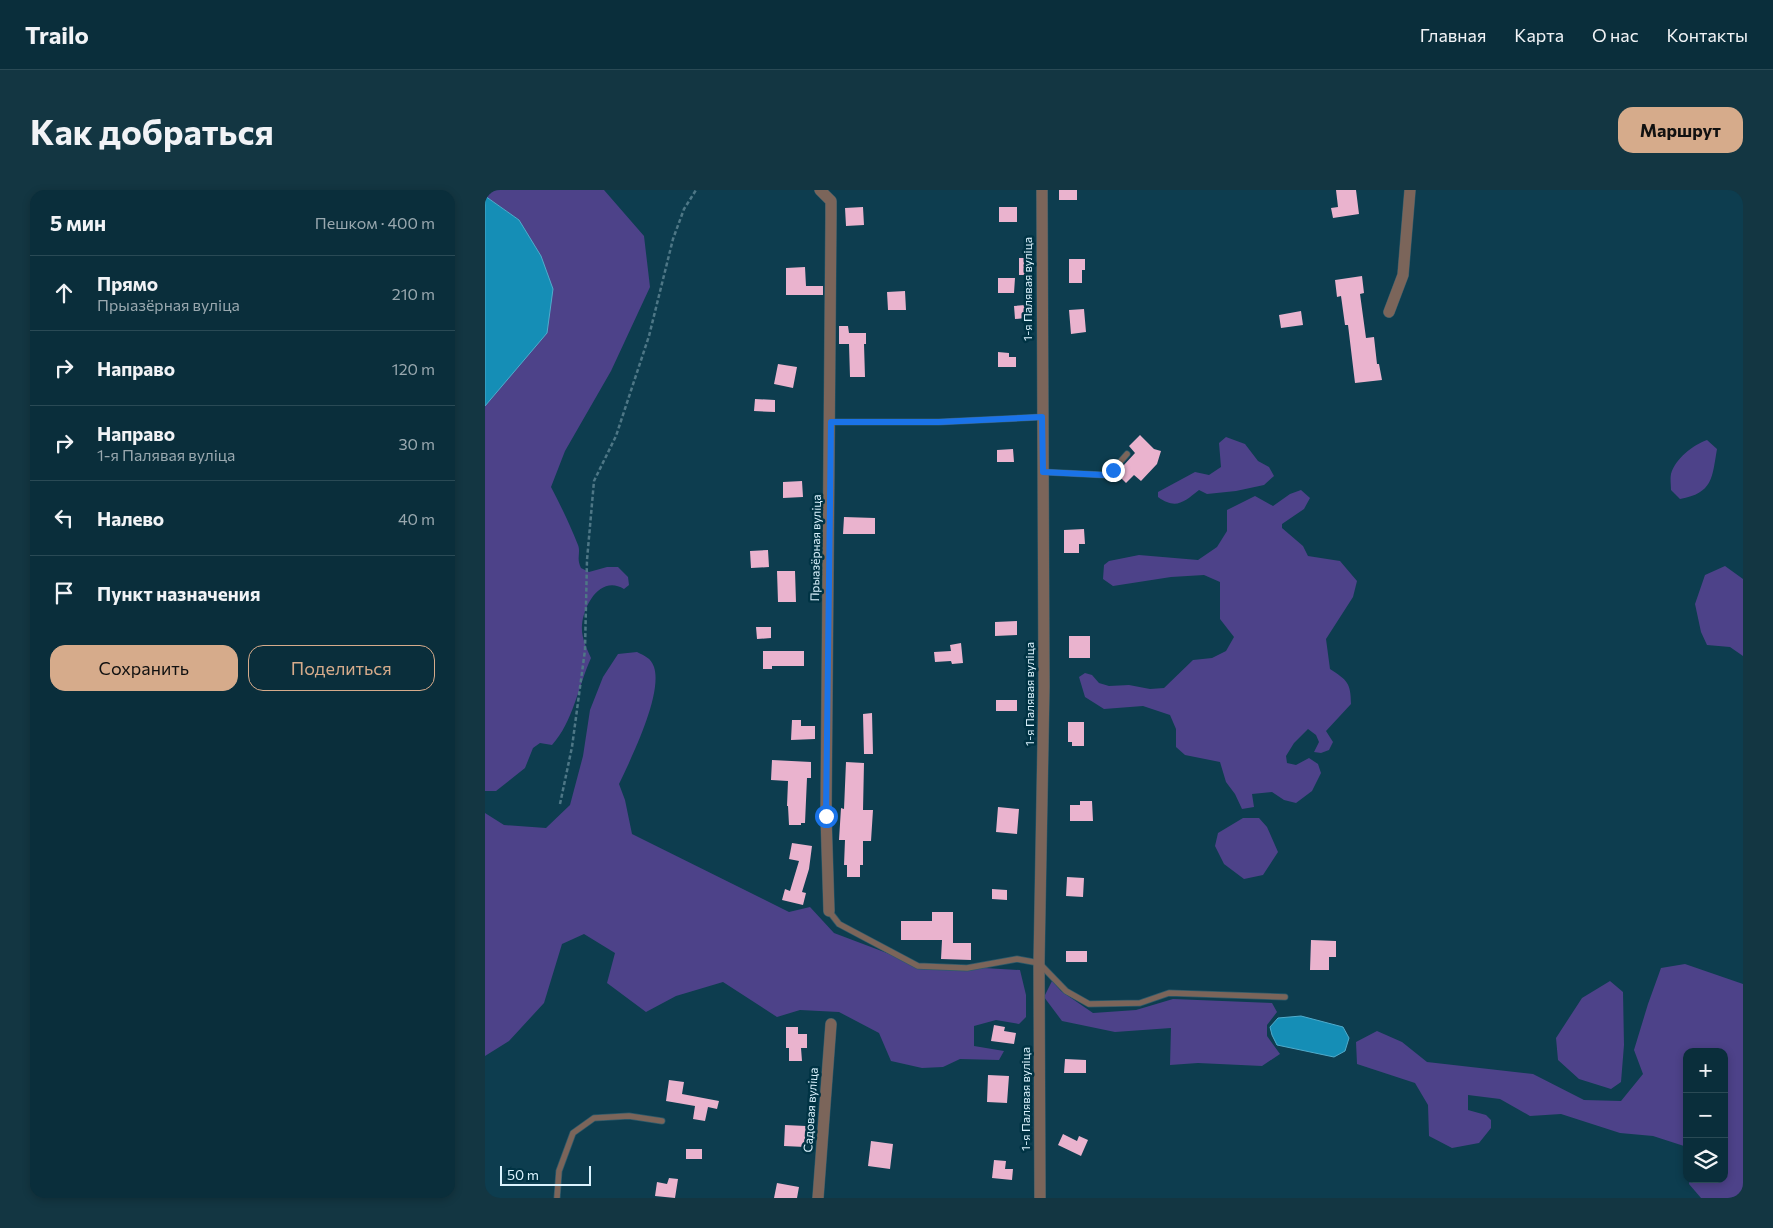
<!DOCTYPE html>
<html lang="ru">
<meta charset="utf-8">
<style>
:root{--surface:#0a2e3b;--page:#133642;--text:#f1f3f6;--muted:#99a8af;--line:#2a4a55;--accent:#d6ab8b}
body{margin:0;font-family:Commissioner,sans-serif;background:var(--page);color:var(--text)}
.controls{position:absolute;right:15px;bottom:15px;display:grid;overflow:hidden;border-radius:10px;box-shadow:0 2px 8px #0003}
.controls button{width:45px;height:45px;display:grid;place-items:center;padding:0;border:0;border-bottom:1px solid var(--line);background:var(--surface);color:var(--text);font:25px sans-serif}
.scale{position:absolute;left:15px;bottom:12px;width:91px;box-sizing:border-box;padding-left:5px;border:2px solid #dbf3fe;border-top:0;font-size:14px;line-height:18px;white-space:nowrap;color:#dbf3fe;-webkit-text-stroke:4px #034;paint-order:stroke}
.stop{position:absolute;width:15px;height:15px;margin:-11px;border:4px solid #1a73e8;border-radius:50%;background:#fff}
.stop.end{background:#1a73e8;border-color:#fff;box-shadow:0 1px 5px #0008}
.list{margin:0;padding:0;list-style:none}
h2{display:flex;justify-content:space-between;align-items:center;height:65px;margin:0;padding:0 20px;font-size:21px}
h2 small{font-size:16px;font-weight:400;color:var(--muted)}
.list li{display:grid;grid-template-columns:32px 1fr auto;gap:15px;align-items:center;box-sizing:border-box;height:75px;padding:0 20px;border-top:1px solid var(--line)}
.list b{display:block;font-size:19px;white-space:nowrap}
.list p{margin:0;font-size:16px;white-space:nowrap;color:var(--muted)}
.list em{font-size:16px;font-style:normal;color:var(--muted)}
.actions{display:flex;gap:10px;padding:15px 20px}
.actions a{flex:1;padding:11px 0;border:1px solid var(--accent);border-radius:15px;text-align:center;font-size:18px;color:var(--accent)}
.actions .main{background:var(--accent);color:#111}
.icon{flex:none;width:28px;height:28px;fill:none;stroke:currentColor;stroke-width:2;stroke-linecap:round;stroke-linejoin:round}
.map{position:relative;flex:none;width:1258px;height:1008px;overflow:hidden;border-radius:15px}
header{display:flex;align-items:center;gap:30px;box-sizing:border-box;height:70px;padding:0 25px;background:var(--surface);border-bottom:1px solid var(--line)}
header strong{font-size:24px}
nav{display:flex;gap:28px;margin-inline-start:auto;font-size:18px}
.intro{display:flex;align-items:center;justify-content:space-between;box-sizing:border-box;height:120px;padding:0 30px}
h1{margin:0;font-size:35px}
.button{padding:12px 22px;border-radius:15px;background:var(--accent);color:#111;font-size:18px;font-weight:700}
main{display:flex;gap:30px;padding:0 30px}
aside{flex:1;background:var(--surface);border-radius:15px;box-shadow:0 2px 8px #0003}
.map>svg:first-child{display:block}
</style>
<header>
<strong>Trailo</strong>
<nav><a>Главная</a><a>Карта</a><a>О нас</a><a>Контакты</a></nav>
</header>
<div class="intro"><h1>Как добраться</h1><a class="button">Маршрут</a></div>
<main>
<aside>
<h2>5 мин<small>Пешком · 400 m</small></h2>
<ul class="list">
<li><svg class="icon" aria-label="ahead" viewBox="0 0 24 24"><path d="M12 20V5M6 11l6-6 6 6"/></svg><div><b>Прямо</b><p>Прыазёрная вуліца</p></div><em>210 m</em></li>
<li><svg class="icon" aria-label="right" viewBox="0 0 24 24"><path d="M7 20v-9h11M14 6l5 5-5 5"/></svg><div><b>Направо</b></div><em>120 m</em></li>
<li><svg class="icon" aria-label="right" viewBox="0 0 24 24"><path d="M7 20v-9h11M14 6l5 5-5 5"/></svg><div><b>Направо</b><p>1-я Палявая вуліца</p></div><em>30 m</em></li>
<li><svg class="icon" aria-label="left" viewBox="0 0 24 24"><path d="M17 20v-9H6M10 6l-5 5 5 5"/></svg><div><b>Налево</b></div><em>40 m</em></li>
<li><svg class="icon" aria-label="arrive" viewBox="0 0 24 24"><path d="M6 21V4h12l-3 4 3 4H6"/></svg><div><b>Пункт назначения</b></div></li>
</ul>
<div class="actions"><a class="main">Сохранить</a><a>Поделиться</a></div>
</aside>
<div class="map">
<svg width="1258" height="1008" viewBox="0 0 1258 1008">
<rect width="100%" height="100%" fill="#0d3d4f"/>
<path fill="#4d4289" d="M 0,0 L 119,0 L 159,46 L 165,97 L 126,181 L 80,261 L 66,297 C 76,316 85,335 93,355 C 96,363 91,368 96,378 L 104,382 L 122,377 L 133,377 L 143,387 L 144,395 L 139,399 C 116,385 99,414 97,435 C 96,447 101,457 106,468 C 93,497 88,532 67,555 L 55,553 L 48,558 L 40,578 L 11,601 L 0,601 L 0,216 L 15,197 L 34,30 L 0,6 Z
M 741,247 L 760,254 L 773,271 L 784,277 L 789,286 L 779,295 L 751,301 L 722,304 L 714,300 C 699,312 691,320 673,307 L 673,302 L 710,282 L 724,285 L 736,277 L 734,253 Z
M 1222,250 L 1232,259 C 1227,288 1228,303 1195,309 L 1186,300 C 1186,295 1185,289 1186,284 C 1190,269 1208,255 1222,250 Z
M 816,300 L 825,308 L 819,319 L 797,334 L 797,338 L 818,356 L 823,366 L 855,371 L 872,391 L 868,407 L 841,449 L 845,479 C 862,490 866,493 866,514 L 841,541 L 848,552 L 844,560 L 836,563 L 829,562 L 834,552 L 831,545 L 823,539 L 809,553 L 801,566 L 802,573 L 811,575 L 824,568 L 833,574 L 836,583 L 827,601 L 811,613 L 799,610 L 787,602 L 767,604 L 769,617 L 757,619 L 750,604 L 741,592 L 735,572 L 700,565 L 691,557 L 691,539 L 685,525 L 658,516 L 619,519 L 600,507 L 594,487 L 600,483 L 607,485 L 614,493 L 624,496 L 644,495 L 665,499 L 679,498 L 708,470 L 727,468 L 741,461 L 749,447 L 735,429 L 735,392 L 719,385 L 686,387 L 628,396 L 618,389 L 619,375 L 624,371 L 654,365 L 713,370 L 732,357 L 742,341 L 742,320 L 770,306 L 788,316 L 805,304 Z
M 1240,376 L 1258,389 L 1258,466 L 1245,457 L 1222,455 L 1216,442 L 1210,414 L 1220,385 Z
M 152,462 C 160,466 166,468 169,477 C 178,504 146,569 134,594 L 140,610 L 147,644 L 304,722 L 325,717 L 349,743 L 431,774 L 535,780 L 541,805 L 541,827 L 534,834 L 511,830 L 489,836 L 489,856 L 519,861 L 514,870 L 475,869 L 458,877 L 437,878 L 406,871 L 394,843 L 354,822 L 315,820 L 292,827 L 238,792 L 191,806 L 161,822 L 122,793 L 130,763 L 99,744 L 77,754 L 59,813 L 24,851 L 0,866 L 0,623 L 19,635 L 61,638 L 85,615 L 98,566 L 105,520 L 118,487 L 133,464 Z
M 758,628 L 774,628 L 782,637 L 793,662 L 778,685 L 759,689 L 739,674 L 730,656 L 733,643 Z
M 1200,774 L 1258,794 L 1258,1008 L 1216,1008 L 1204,994 L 1205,989 L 1239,989 L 1239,862 L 1202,862 L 1202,959 L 1199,956 L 1168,946 L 1135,943 L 1076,924 L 1045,926 L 1015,909 L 983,905 L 983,920 L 1001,925 L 1006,930 L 1006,938 L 994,953 L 967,958 L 944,946 L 943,915 L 930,893 L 872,874 L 871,852 L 892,841 L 917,852 L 942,872 L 1048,884 L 1099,910 L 1136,911 L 1158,884 L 1149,860 L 1163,814 L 1176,778 Z
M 567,791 L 576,801 L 608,823 L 651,820 L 688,809 L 787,813 L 792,822 L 782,835 L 782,846 L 795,864 L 777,876 L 713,873 L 685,875 L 686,838 L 630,842 L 577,831 L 559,807 Z
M 1125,791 L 1138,802 L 1139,855 L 1136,892 L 1126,899 L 1094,889 L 1073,870 L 1071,848 L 1097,808 Z"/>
<path fill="#158eb6" stroke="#50accc" d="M 0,6 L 34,30 L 56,66 L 68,99 L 62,143 L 0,216 Z
M 816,826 L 858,837 L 864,848 L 860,861 L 849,867 L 792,855 L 787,845 L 785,837 L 793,828 Z"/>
<path fill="#eab3ce" d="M 574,0 L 592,0 L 592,10 L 574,10 Z
M 851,0 L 871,0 L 874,24 L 848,28 L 846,18 L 853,17 Z
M 378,17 L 379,35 L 361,36 L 360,18 Z
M 514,17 L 532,17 L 532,32 L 514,32 Z
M 534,68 L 546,68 L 546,85 L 534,85 Z
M 584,69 L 600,69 L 600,80 L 597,80 L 597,93 L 584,93 Z
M 320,77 L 321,96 L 338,96 L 338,105 L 301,105 L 301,78 Z
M 877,86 L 879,103 L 875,104 L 881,148 L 889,147 L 892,174 L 894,174 L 897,190 L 870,193 L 863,135 L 860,135 L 856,106 L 852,107 L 850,90 Z
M 513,88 L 530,88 L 529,103 L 513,103 Z
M 420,101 L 421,120 L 403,120 L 402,102 Z
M 540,115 L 541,128 L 530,129 L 529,116 Z
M 599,119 L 601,142 L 586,144 L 584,120 Z
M 816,121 L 818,135 L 796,138 L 794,125 Z
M 354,136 L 363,136 L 364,143 L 381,143 L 381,154 L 379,154 L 380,187 L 365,187 L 364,154 L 354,154 Z
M 513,162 L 524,163 L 524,167 L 531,167 L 531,177 L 513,177 Z
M 293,174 L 312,177 L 308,198 L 289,194 Z
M 270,209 L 290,210 L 290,222 L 269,221 Z
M 655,245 L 669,259 L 676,261 L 672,274 L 656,291 L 649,285 L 641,293 L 633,285 L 640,278 L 638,276 L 650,263 L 644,256 Z
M 528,259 L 529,272 L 512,272 L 512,260 Z
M 317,291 L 318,307 L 298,308 L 298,292 Z
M 359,327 L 390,328 L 390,344 L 358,344 Z
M 599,339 L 600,354 L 594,354 L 594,363 L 579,363 L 579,340 Z
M 283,360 L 284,377 L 266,378 L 265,361 Z
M 292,381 L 310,381 L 311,412 L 293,412 Z
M 532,431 L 532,445 L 510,446 L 510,432 Z
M 271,437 L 286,437 L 286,448 L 272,449 Z
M 584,446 L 605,446 L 605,468 L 584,468 Z
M 476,453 L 478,473 L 467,474 L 466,471 L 450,472 L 449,462 L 466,461 L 465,455 Z
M 278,461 L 319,461 L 319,476 L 287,476 L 287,479 L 278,479 Z
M 511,510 L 532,510 L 532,521 L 511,521 Z
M 387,523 L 388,564 L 379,564 L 378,524 Z
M 307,530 L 316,530 L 316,536 L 330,536 L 330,549 L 306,550 Z
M 583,532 L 599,532 L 599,556 L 587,556 L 587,552 L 583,552 Z
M 287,570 L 326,572 L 326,588 L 322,588 L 320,633 L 316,633 L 316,635 L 304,635 L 303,616 L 302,616 L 303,591 L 286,590 Z
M 361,572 L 379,573 L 378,620 L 388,620 L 386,651 L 378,651 L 378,675 L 375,675 L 375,687 L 362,687 L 362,675 L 359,675 L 360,650 L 354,650 L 356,618 L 359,619 Z
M 595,611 L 607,611 L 608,631 L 585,631 L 585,615 L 595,615 Z
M 513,617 L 534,619 L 532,644 L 511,642 Z
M 307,653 L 327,656 L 324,679 L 317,702 L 321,703 L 318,715 L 297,710 L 300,699 L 305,701 L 314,671 L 304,669 Z
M 582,687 L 599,688 L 598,707 L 581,706 Z
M 507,699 L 522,700 L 522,710 L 507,709 Z
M 447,722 L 468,722 L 468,753 L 486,753 L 486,770 L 456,769 L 457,750 L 416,750 L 416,731 L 447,731 Z
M 826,750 L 851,751 L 851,767 L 844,767 L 844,780 L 825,780 Z
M 581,761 L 602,761 L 602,772 L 581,772 Z
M 509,835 L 520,837 L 519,841 L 531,843 L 529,854 L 506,851 Z
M 301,837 L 313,837 L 313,844 L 322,844 L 322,858 L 316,858 L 317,871 L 304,871 L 304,858 L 301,858 Z
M 580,869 L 601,870 L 601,883 L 579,883 Z
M 503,885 L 524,886 L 522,913 L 502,912 Z
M 184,890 L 199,892 L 197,904 L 234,911 L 232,919 L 223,917 L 220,931 L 208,929 L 210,916 L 181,911 Z
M 300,935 L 321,936 L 320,957 L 299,956 Z
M 578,944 L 592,951 L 594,946 L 603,950 L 596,966 L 573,955 Z
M 386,951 L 408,954 L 405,979 L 383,976 Z
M 201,959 L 217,959 L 217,969 L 201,969 Z
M 509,970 L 521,971 L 520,979 L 528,979 L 527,990 L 507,988 Z
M 184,988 L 193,989 L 190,1008 L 170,1006 L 172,992 L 182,994 Z
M 292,993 L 314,997 L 312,1008 L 289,1008 Z"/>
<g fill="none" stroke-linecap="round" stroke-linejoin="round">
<defs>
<path id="service" d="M 346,232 L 454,232 L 557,227
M 558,282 L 619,285 L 628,280 L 642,264
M 344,721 L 354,734 L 433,776 L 482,778 L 532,769 L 554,773 L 581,801 L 604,814 L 655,813 L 684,803 L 800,807
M 72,1008 L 74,981 L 88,943 L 109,928 L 144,926 L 177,931"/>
<path id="minor" d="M 335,0 L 346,11 L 346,26 L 341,626 L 344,721
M 904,122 L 918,85 L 925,0
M 333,1008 L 346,834
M 555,1008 L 554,773 L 559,497 L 557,0"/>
</defs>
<use href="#service" stroke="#2e5a6b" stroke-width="7"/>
<use href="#minor" stroke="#2e5a6b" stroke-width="12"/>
<path stroke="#4e7786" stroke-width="2.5" stroke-dasharray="4 2.5" stroke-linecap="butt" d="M 75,614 L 87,557 L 100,460 L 102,370 L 109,291 L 131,246 L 164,146 L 188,49 L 199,19 L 211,0"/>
<use href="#service" stroke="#7b655a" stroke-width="5.5"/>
<use href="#minor" stroke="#7b655a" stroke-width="11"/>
</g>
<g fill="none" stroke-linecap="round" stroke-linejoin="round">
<path stroke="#1a73e8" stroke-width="6" d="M 341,626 L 346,232 L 454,232 L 557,227 L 558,282 L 619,285 L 628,280"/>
</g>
<g text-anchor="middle" stroke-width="5" stroke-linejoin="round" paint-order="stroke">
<g font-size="12" fill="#dbf3fe" stroke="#034">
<text transform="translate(543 99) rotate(-90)" y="4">1-я Палявая вуліца</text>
<text transform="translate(331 358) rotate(-89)" y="4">Прыазёрная вуліца</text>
<text transform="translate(545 504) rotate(-90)" y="4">1-я Палявая вуліца</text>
<text transform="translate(541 909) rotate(-90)" y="4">1-я Палявая вуліца</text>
<text transform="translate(326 920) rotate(-86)" y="4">Садовая вуліца</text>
</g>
</g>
</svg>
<div class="controls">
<button>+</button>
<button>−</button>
<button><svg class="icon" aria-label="layers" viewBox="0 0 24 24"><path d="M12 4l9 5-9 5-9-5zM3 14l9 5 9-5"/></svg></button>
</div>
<div class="scale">50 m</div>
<div class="stop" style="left:341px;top:626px"></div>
<div class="stop end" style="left:628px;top:280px"></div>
</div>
</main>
